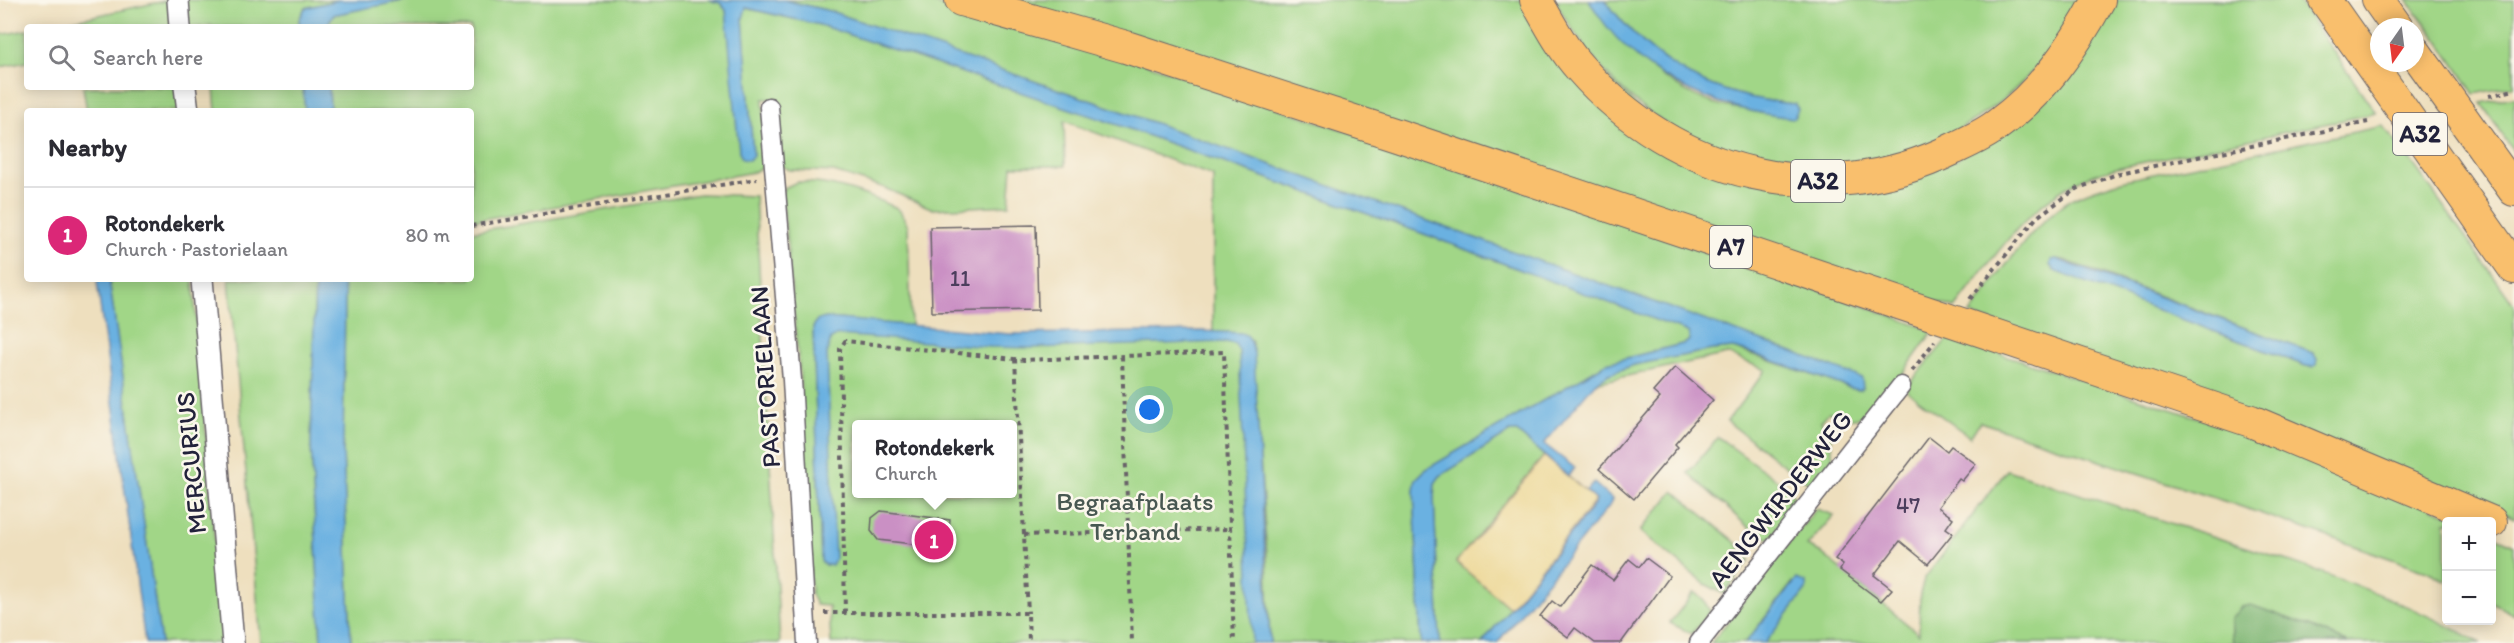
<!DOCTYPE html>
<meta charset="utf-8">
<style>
:root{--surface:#fff;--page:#f2f2f3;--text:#2b2b33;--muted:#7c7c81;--line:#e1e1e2;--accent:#db2777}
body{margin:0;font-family:Itim,sans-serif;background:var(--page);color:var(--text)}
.controls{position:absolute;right:18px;bottom:18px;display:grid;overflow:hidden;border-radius:6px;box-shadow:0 3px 15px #0003}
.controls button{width:54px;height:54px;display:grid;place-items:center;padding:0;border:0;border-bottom:2px solid var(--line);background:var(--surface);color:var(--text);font:30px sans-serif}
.compass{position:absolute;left:2370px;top:18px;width:54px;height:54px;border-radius:50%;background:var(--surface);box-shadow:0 3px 15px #0003;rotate:194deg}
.you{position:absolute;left:1150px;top:410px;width:21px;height:21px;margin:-15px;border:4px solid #fff;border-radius:50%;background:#1a73e8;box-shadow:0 0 0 9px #1a73e833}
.badge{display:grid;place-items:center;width:39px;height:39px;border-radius:50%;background:var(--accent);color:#fff;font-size:20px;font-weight:700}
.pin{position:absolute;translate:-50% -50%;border:3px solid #fff;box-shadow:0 2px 6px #0006}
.popup{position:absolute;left:852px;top:420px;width:165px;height:78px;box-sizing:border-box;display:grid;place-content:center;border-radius:6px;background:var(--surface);filter:drop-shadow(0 2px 4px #0005);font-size:20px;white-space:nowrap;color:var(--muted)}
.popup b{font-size:22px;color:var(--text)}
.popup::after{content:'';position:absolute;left:50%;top:100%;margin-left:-12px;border:12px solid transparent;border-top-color:var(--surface)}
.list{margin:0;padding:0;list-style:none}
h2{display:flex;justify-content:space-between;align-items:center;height:78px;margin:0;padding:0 24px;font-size:26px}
h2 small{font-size:20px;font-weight:400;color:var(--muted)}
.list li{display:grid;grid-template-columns:39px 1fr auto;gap:18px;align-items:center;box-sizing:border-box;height:96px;padding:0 24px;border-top:2px solid var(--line)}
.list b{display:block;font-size:22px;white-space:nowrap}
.list p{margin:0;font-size:20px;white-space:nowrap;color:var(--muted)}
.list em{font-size:20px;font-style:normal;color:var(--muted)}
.icon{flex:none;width:33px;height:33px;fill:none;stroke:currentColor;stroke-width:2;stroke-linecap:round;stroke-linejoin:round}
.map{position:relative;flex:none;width:2514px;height:643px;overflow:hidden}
.search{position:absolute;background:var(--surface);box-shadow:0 3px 15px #0003;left:24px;top:24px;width:450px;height:66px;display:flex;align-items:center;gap:15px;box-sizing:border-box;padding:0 21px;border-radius:6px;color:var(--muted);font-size:22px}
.panel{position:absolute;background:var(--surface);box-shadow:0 3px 15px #0003;left:24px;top:108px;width:450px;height:174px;border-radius:6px}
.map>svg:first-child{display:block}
</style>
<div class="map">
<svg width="2514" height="643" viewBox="0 0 2514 643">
<rect width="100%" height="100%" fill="#fbf7ec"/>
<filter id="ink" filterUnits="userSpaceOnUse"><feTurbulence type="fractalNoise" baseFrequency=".0167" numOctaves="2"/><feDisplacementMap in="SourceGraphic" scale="12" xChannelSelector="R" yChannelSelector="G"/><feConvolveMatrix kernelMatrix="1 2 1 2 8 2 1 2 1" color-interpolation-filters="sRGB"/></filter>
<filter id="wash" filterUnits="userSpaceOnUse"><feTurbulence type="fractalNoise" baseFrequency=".008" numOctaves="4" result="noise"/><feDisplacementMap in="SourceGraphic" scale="24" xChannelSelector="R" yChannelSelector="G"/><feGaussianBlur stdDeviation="1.35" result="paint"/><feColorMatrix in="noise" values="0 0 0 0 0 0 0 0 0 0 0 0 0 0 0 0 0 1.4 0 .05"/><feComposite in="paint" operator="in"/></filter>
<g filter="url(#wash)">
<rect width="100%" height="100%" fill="#eedfbe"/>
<path fill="#a1d687" stroke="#627c61" stroke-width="1.5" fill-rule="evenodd" d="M 169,0 L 339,0 L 305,8 L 299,20 L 300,27 L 212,27 L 211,25 L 202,27 L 43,27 Z
M 406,0 L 709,0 L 720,3 L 726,10 L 753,155 L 743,18 L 745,8 L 820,25 L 1118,125 L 1424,234 L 1688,332 L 1690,339 L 1686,343 L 1607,363 L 1425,470 L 1416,479 L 1414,490 L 1421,643 L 1270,643 L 1267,555 L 1252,342 C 1244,329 1226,333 1213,332 L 1213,176 L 1064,121 L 1065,166 L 1012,166 L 1009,205 L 933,209 L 882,187 L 834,172 L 790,170 L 779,165 L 775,99 L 763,99 L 767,161 L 762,167 L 754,172 L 471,221 L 471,111 L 330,111 L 329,87 L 471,87 L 471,27 L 326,27 L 333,15 Z
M 784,0 L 922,0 L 1150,65 L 1828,293 L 1933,331 L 1901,376 L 1866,417 L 1844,419 L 1829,412 L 1821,422 L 1830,432 L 1833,460 L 1813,485 L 1796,475 L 1727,421 L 1766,370 L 1727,354 L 1595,383 L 1609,374 L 1634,365 L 1712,350 L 1733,348 L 1850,388 L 1859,390 L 1863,388 L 1790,351 L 1124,112 L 830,11 Z
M 1010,0 L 1528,0 L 1701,169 L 1957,160 L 2109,0 L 2298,0 L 2376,113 L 2121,167 C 2103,171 2085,176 2069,186 C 2021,213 1988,266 1955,308 Z
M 1555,0 L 1589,0 C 1614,45 1682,101 1734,108 C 1753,111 1776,106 1795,104 C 1713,97 1654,66 1605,0 L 2081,0 C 2012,147 1826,210 1682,133 C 1626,103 1585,55 1555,0 Z
M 2407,0 L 2514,0 L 2514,86 L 2474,94 L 2439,41 Z
M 27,30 L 27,62 L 0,67 L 0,35 Z
M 83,87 L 177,87 L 180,111 L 87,111 Z
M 214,87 L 303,87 L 305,111 L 216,111 Z
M 2514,97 L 2514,152 L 2481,103 Z
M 2383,126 L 2414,165 L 2514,305 L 2514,518 L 2486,504 L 1970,314 C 1997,278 2033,222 2072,199 C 2089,190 2107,185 2125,180 ZM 2056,259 L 2064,260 L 2313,353 L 2306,366 L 2054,271 L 2050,265 Z
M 797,182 C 833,182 862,193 895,207 L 900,211 L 908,226 L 911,326 L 827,318 L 817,320 L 813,328 L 821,560 L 825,565 L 828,565 L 820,329 L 913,333 L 1000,344 L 1064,344 L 1234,337 L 1245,344 L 1247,355 L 1263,539 L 1266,643 L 831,643 L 829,606 L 816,605 L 811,594 L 800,377 L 782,193 L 784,188 ZM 856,424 L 1012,424 L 1012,494 L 856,494 Z
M 700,194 L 755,196 L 780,643 L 351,643 L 343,451 L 345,295 L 342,279 L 471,279 L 471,232 Z
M 109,279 L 193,279 L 223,643 L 161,643 Z
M 229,279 L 315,279 L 311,444 L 321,643 L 261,643 Z
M 1949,337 L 2245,433 L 2464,521 L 2446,522 L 2446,581 L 2427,571 L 2239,506 L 1980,422 L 1970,437 L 1907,391 L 1909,384 Z
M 1510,432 L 1517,432 L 1544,456 L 1456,562 L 1510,608 L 1482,643 L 1440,643 L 1434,497 L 1435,483 L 1440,476 Z
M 1718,437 L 1786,487 L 1798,502 L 1770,539 L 1755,533 L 1688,473 Z
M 2007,470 C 2063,489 2119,507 2176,525 C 2280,557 2385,590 2481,643 L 2348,643 L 2307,625 L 2231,619 L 2233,643 L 1765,643 L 1806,590 L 1793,582 L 1745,643 L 1711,643 L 1816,509 L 1834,515 L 1807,546 L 1820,552 L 1919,634 L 1920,594 L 1924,579 Z
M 1674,491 L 1735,542 L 1750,560 L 1724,594 L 1705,584 L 1640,531 Z
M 2492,534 L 2514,545 L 2514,615 L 2492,603 Z
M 1694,592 L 1704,601 L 1710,611 L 1692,634 L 1670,623 Z"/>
<path fill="#80b774" stroke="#516c58" stroke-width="1.5" d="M 2251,605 L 2307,625 L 2348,643 L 2233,643 L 2231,619 L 2241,607 Z"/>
<path fill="#eeda9e" stroke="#887e6c" stroke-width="1.5" d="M 1544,456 L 1596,500 L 1510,608 L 1456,562 Z"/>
<path fill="#6ab1e1" stroke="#466a8e" stroke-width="1.5" d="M 339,0 L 406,0 L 333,15 L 326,27 L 300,27 L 299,20 L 305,8 Z
M 709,0 L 784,0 L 830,11 L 1124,112 L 1790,351 L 1862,378 L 1863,388 L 1859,390 L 1850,388 L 1748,352 L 1733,348 L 1712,350 L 1634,365 L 1609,374 L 1595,383 L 1544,444 L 1575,468 L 1568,476 L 1517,432 L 1510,432 L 1440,476 L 1435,483 L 1434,497 L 1440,643 L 1421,643 L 1414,490 L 1416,479 L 1425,470 L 1607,363 L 1686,343 L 1690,339 L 1688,332 L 1424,234 L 1118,125 L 820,25 L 746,8 L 743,18 L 753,155 L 749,160 L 742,159 L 739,151 L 726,10 L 720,3 Z
M 1589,0 L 1605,0 C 1654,66 1713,97 1795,104 L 1798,109 L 1794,118 C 1713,110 1631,74 1589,0 Z
M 303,87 L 329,87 L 330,111 L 305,111 Z
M 2056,259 L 2313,353 L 2317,359 L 2316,365 L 2313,367 L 2306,366 L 2054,271 L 2050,265 L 2051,260 Z
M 99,279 L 109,279 L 161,643 L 145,643 L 97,282 Z
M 315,279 L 342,279 L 345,295 L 343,451 L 351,643 L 321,643 L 311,444 Z
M 827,318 L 1010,334 L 1202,331 L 1241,333 L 1248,336 L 1254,353 L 1270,643 L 1252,643 L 1239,351 L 1235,344 L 1226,342 L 1031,348 L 990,347 L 838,335 L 831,339 L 827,352 L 835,559 L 832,565 L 825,565 L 821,561 L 813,328 L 817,320 Z
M 1594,483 L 1612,499 L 1610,505 L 1497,643 L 1482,643 L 1595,504 L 1596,500 L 1586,491 Z
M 1797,579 L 1806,583 L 1806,590 L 1765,643 L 1745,643 Z"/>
<g id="blocks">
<path fill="#ca90c4" d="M 1036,225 L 1038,310 L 932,312 L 930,227 Z
M 1675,367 L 1713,400 L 1675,444 L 1678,447 L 1634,499 L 1599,469 L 1660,398 L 1653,392 Z
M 1929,437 L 1947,451 L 1951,446 L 1976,464 L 1962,481 L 1959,479 L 1938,507 L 1953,518 L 1946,528 L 1953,533 L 1928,564 L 1900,541 L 1874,575 L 1892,589 L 1881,601 L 1840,570 L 1843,565 L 1835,559 Z
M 881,511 L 950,520 L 947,548 L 878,540 L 871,531 L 872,518 Z
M 1646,558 L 1670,576 L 1621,643 L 1595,643 L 1575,628 L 1568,637 L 1540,616 L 1552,601 L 1560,607 L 1592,565 L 1613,580 L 1629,559 L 1639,567 Z"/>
</g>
</g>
<g filter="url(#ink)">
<use href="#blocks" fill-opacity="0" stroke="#696469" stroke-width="1.5"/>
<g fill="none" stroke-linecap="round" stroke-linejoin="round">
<defs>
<path id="minor" d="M 769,107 L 792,380 L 807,643
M 1699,643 L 1901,386"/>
<path id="tertiary" d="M 178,0 L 180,27
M 185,87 L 188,111
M 202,279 L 233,643"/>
<path id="motorway" d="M 961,0 L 1126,47 L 1400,136 L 2251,421 L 2491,522
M 1536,0 C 1549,23 1562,48 1580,68 C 1674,176 1823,213 1953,149 C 1968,142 1984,135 1997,125 C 2042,93 2073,48 2099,0
M 2325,0 L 2514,268
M 2378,0 L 2397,27
M 2415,52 L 2514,190"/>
</defs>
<use href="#minor" stroke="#696469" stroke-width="21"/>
<use href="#tertiary" stroke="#696469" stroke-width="24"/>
<use href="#motorway" stroke="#696469" stroke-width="34"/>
<path stroke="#696469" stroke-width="4" stroke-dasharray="4.5 4.5" stroke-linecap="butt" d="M 2489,96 L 2514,90
M 471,226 L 757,179
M 1970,299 L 2037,217 L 2076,189 L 2120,173 L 2368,122
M 1122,356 L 1132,643
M 1015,359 L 1028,613
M 1912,371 L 1935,341
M 1024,535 L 1230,529
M 824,613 L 1028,613 L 1029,643
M 845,613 L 840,349 L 845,341 L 1024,360 L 1224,352 L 1234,643"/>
<use href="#minor" stroke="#fff" stroke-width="18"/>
<use href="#tertiary" stroke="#fff" stroke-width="21"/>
<use href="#motorway" stroke="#f9bf6d" stroke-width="32"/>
</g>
</g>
<g text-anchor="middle" stroke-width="5" stroke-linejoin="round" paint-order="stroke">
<g font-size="22" fill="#4c3e5d">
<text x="960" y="286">11</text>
<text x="1908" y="513">47</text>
</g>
<g fill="#fbf7ec" stroke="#636270" stroke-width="1.5">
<rect x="2393" y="113" width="54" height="42" rx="4.5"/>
<rect x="1791" y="160" width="54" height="42" rx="4.5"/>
<rect x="1710" y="226" width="42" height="42" rx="4.5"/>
</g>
<g font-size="24" font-weight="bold" fill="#22223b">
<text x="2420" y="142">A32</text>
<text x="1818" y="189">A32</text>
<text x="1731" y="255">A7</text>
</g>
<g font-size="26" fill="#22223b" stroke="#fbf7ec">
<text transform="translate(765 377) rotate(-94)" y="9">PASTORIELAAN</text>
<text transform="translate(191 463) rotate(-95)" y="9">MERCURIUS</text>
<text transform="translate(1780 499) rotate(-52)" y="9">AENGWIRDERWEG</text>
</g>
<g font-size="26" fill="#485852" stroke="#fbf7ec">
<text x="1135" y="510">Begraafplaats<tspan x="1135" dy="30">Terband</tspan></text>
</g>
</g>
</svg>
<div class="controls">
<button>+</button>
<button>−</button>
</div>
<svg class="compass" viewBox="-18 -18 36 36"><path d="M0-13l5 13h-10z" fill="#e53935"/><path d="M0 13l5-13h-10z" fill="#7c7c81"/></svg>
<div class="you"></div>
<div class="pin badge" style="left:934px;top:540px">1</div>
<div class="popup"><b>Rotondekerk</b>Church</div>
<div class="search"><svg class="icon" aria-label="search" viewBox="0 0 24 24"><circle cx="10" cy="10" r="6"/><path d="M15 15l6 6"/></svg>Search here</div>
<section class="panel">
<h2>Nearby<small></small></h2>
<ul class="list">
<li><span class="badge">1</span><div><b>Rotondekerk</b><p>Church · Pastorielaan</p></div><em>80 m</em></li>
</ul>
</section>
</div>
